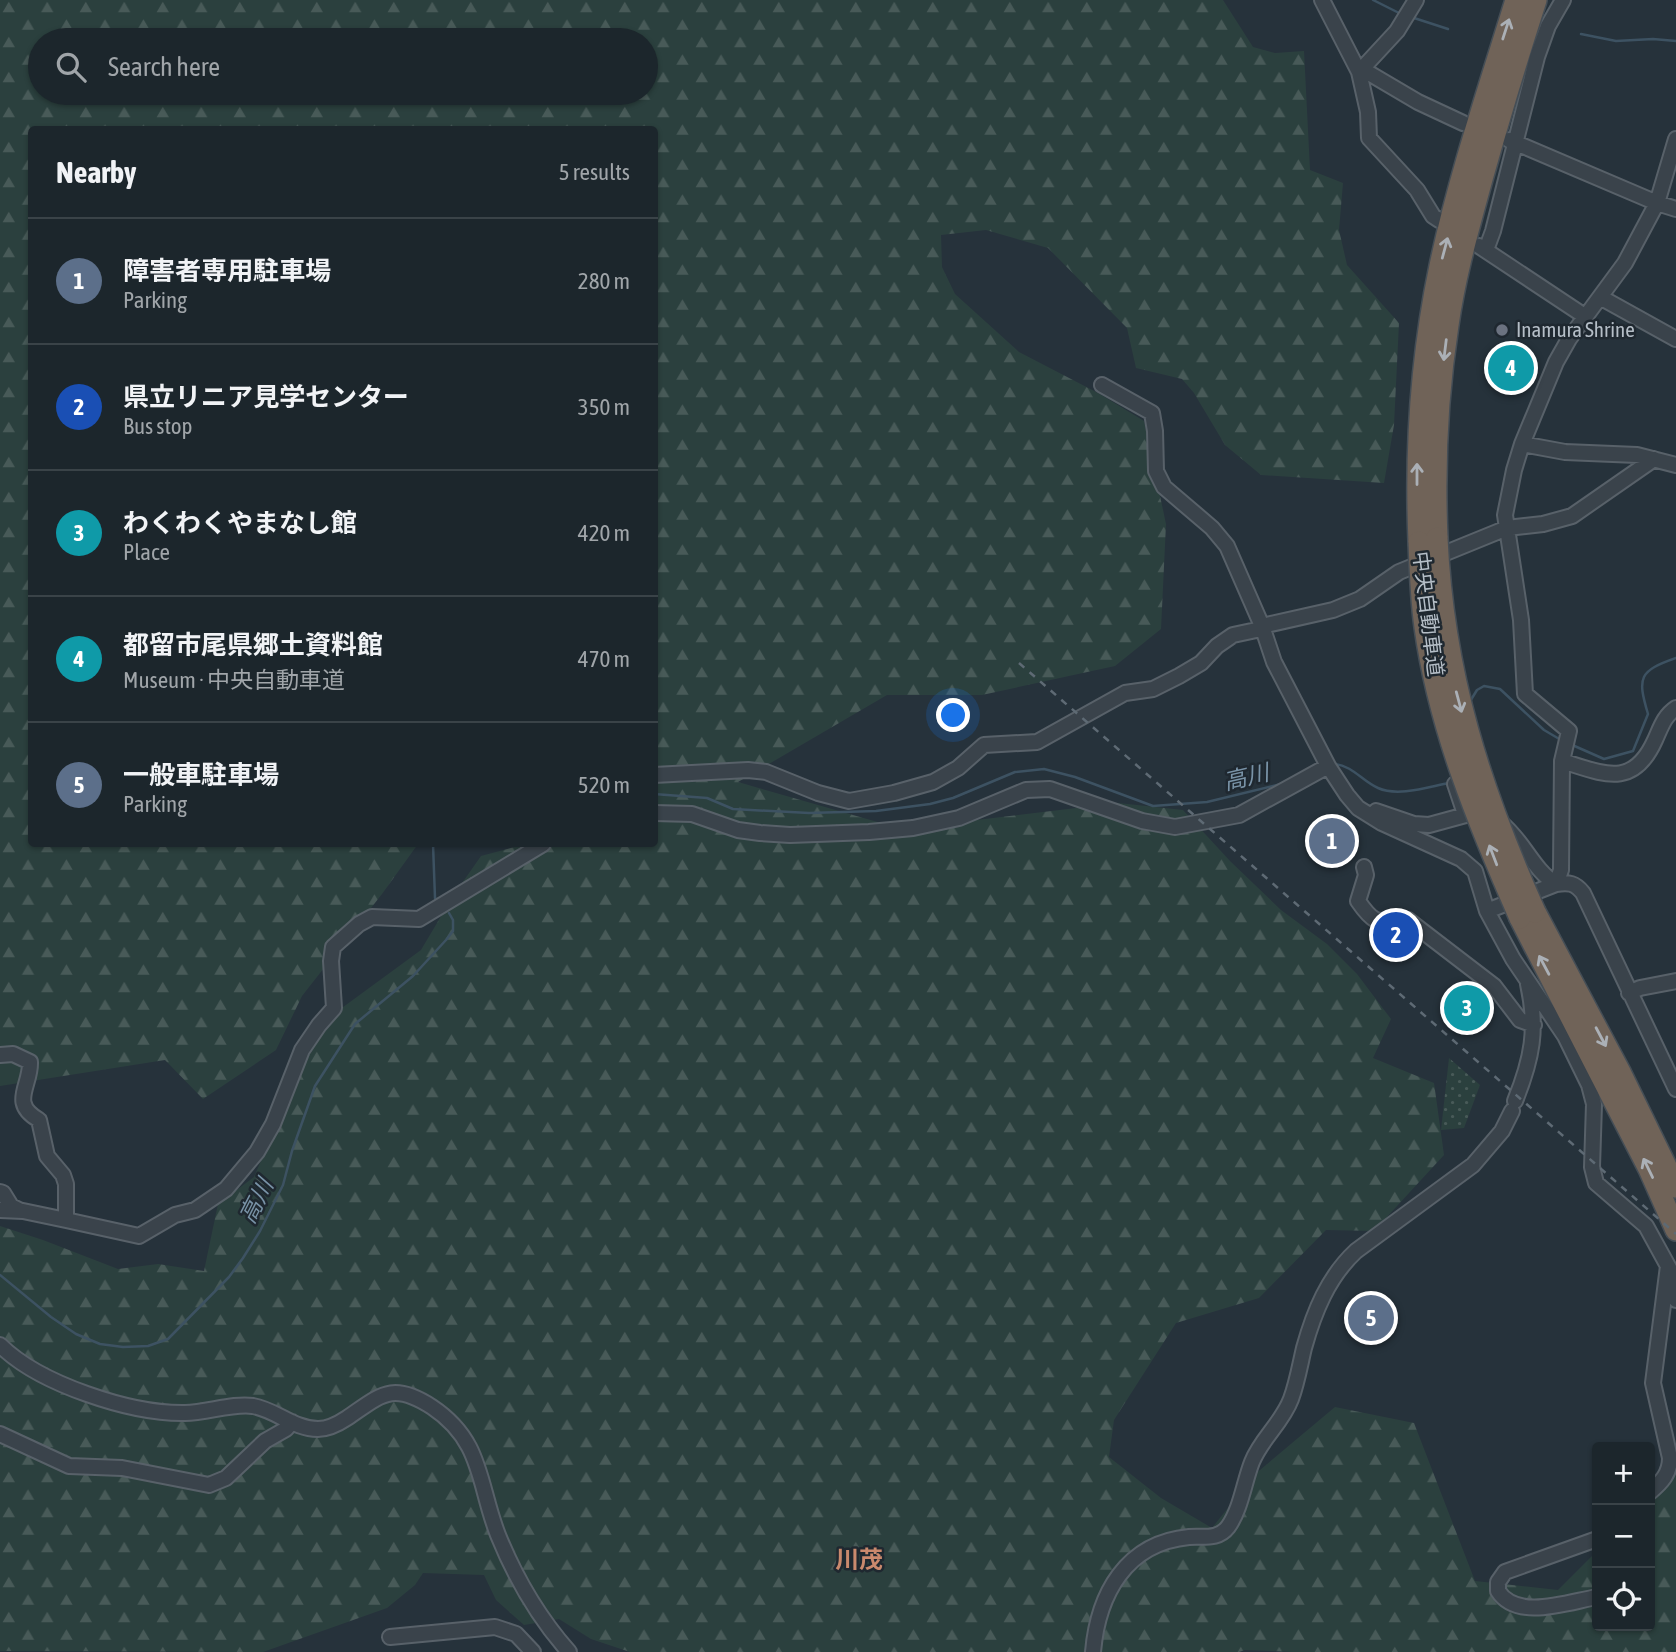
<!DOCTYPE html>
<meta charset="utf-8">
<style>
:root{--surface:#1c262c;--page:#252e34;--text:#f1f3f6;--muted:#a0a5a9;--line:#3a4348;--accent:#bca0f2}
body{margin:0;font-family:"Asap Condensed","Noto Sans JP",sans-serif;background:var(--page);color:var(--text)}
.controls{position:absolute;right:21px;bottom:21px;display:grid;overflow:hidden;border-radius:7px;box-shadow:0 2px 5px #0004}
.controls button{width:63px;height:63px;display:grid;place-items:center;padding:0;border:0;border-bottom:2px solid var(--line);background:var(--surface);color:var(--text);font:35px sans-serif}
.you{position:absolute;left:954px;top:716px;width:24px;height:24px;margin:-18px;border:5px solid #fff;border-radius:50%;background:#1a73e8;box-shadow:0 0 0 10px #1a73e833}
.badge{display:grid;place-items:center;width:46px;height:46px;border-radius:50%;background:var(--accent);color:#fff;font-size:23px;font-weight:700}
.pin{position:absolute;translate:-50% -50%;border:4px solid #fff;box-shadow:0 2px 7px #0006}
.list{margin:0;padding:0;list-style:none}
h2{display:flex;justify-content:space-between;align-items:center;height:91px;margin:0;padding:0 28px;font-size:30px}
h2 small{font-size:23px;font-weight:400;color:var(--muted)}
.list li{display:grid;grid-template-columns:46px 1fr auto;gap:21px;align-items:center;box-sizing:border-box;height:126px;padding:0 28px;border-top:2px solid var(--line)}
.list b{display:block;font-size:26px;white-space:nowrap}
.list p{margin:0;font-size:23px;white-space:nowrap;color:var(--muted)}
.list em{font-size:23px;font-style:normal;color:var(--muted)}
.icon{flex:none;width:38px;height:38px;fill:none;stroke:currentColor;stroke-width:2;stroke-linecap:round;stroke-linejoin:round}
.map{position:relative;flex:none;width:1676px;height:1652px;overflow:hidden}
.search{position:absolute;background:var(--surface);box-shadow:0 2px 5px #0004;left:28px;top:28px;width:630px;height:77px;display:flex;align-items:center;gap:18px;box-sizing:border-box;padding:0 24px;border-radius:38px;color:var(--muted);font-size:26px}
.panel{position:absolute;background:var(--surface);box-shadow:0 2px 5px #0004;left:28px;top:126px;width:630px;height:721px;border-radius:7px}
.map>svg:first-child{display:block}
</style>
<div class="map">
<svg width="1676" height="1652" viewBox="0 0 1676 1652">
<defs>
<pattern id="grass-dots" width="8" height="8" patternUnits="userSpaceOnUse" patternTransform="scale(1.75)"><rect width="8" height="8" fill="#2b403e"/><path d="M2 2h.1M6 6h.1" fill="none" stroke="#485a58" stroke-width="1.8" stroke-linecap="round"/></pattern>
<pattern id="forest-firs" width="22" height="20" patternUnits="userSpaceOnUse" patternTransform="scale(1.75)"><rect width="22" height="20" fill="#2b403e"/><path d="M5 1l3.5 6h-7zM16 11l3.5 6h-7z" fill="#485a58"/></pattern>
</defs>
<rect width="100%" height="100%" fill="#26323b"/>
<path fill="url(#grass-dots)" d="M 1449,1058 L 1480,1085 L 1464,1128 L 1441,1130 Z"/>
<path fill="url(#forest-firs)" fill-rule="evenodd" d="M 0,0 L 1223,0 L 1253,47 L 1275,53 L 1304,51 L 1310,170 L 1343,183 L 1339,230 L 1347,265 L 1399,323 L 1394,425 L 1384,483 L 1261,475 L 1225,445 L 1194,393 L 1182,379 L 1136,368 L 1127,328 L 1048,248 L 986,230 L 941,235 L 942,267 L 955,294 L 1019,352 L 1098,393 L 1144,421 L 1166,524 L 1161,629 L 1115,666 L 982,695 L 887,695 L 738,782 L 902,829 L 1118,803 L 1183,810 L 1230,861 L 1281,910 L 1327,944 L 1357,974 L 1391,1019 L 1373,1058 L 1434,1083 L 1444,1155 L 1374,1231 L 1326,1230 L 1259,1298 L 1176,1323 L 1114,1420 L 1109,1457 L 1161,1498 L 1212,1528 L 1254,1475 L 1335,1407 L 1414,1423 L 1475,1581 L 1558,1590 L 1597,1551 L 1597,1626 L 1650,1626 L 1650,1493 L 1676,1454 L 1676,1652 L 1294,1652 L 1245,1650 L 1239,1652 L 630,1652 L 591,1639 L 559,1619 L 524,1625 L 496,1600 L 484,1575 L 423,1573 L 415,1585 L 387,1608 L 263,1652 L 0,1651 L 0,1226 L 43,1240 L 118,1269 L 158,1264 L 204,1271 L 218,1204 L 254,1177 L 278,1121 L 305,1035 L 421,950 L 453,896 L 481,856 L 526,844 L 654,844 L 654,130 L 32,130 L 32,844 L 418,844 L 382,894 L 302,996 L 276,1050 L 203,1099 L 165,1060 L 0,1086 ZM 40,40 L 646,40 L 646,93 L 40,93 Z"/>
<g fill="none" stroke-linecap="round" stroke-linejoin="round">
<path stroke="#3d5262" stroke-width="2.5" d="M 1373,0 L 1401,14
M 1411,17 L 1448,29
M 1581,34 L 1616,41 L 1653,39 L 1676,41
M 1469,703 L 1477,690 L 1484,686 L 1500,689 L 1544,730 L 1561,740
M 1570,744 L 1604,759 L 1633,751 L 1648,714 C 1637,677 1639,671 1676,658
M 1335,764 C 1353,766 1362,781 1378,788 C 1398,797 1428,787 1449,783
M 654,794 L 707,798 L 733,809 L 809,813 L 876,811 L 930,804 L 953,798 L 1015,772 L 1044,769 L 1075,777 L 1153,806 L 1207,802 L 1281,784
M 433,844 L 435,898 L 437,900
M 0,1275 L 51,1317 L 76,1334 L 100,1344 L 123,1347 L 148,1346 L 168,1339 L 229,1277 L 243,1258 L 260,1231 L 283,1185 L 292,1151 L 315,1086 L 355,1024 L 413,976 L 446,940 L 453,931 L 453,920 L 449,913"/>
<defs>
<path id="minor" d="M 1322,0 L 1359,72 L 1368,112 L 1369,138 L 1417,190 L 1433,216 L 1439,220
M 1362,69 L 1418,102 L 1463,123
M 1359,72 L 1397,31 L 1416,0
M 1509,140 L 1657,203 L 1676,209
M 1479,246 L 1586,317
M 1486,250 L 1493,231 L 1537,57 L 1548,26 L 1563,0
M 1600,297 L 1676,339
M 1102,385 L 1152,413 L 1155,431 L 1156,471 L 1164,487 L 1212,528 L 1227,546 L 1262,626 L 1274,662 L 1328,766 L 1347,795 L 1358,808 L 1382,823 L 1461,859 L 1475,871 L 1487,911 L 1513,959 L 1565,1036 L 1589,1085 L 1594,1104 L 1592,1167 L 1596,1183 L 1646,1226 L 1674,1277 L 1676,1300
M 1522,444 L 1565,452 L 1637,455 L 1676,465
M 1262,626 L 1333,610 L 1360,599 L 1399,572 L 1507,528 L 1543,524 L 1572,516 L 1654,459
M 1562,761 C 1604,774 1633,789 1655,740 C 1661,727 1664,716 1676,708
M 654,775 L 748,770 L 766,772 L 818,793 L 849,801 L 894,793 L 933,782 L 958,768 L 984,745 L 1037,742 L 1125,693 L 1153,689 L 1179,676 L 1201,663 L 1217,646 L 1233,635 L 1261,629
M 1455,784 L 1465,814
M 1376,811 L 1414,824 L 1429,825 L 1473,813
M 654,813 L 692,814 L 738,830 L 760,833 L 790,835 L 869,832 L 913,828 L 959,818 L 1026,790 L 1050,789 L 1142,821 L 1175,827 L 1239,815 L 1328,766
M 1501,823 C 1523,840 1533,870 1556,884
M 1364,867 L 1366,875 L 1358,901 C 1382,936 1382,913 1408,920 L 1494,986 L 1520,1020 L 1534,1025
M 1556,884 L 1561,870 L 1562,761 L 1569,731 L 1525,694 L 1521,620 L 1505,515 L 1514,470 L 1522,444 L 1556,362 L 1569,339 L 1625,263 L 1657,203 L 1676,139
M 1487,911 L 1556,884 C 1569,882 1575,883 1583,893 L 1676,1089
M 1629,993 L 1640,988 L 1676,981
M 0,1055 L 13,1054 L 30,1062 C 31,1086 9,1103 39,1120 L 47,1156 L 63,1175 L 66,1184 L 66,1220
M 1515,1101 C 1532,1059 1538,1029 1528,984
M 0,1192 L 3,1193 L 11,1206 L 21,1211
M 0,1210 L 23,1211 L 66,1220 L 139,1236 L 175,1215 L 195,1210 L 226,1189 L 257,1152 L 273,1124 L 302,1050 L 319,1025 L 334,1008 L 331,961 L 333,947 L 359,924 L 372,917 L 419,919 L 543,844
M 0,1345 C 39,1384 131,1414 185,1413 C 207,1413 232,1403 253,1406 C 276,1410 294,1429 318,1429 C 329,1429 338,1424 347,1418 C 381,1395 392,1381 432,1407 C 483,1441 478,1484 498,1535 C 515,1577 539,1618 569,1652
M 0,1434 L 69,1466 L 122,1468 L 209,1485 L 226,1478 L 265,1441 L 286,1429 L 292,1422
M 1650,1492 C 1662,1482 1670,1473 1670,1458 L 1653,1383 L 1668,1266
M 1597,1539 L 1505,1572 L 1498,1582 L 1498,1591 C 1517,1621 1568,1602 1597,1597
M 390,1637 L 495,1627 L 516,1634 L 533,1652
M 1093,1652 C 1098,1594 1126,1543 1189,1537 C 1204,1536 1218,1540 1228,1527 C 1241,1509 1244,1482 1252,1462 C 1261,1439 1282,1423 1291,1399 C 1297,1383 1300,1365 1304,1348 C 1314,1312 1328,1277 1356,1251 L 1473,1165 L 1502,1131 L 1512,1111"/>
<path id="highway" d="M 1437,538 C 1434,467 1437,395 1448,325 C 1455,275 1469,227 1482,179 C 1499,119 1517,59 1536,0
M 1419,542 C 1415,449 1421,357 1440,266 C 1459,176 1489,88 1516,0
M 1535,912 L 1621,1074 L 1676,1187
M 1520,918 L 1649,1169 L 1676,1230"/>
</defs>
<use href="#minor" stroke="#586169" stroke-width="18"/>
<use href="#highway" stroke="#454e56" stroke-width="24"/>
<use href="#minor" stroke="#3a434b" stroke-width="14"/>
<use href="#highway" stroke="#706358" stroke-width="21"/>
<path stroke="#5e6a74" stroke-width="2.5" stroke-dasharray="7 7" stroke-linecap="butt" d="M 1019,663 L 1676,1234"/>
<defs>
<path id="highway-bridge" d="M 1437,538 C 1443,674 1480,788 1535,912
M 1419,542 C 1420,570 1421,599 1425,627 C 1439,729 1479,825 1520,918"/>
</defs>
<use href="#highway-bridge" stroke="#454e56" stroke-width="24" stroke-linecap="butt"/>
<use href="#highway-bridge" stroke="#706358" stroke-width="21"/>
</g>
<defs><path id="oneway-shaft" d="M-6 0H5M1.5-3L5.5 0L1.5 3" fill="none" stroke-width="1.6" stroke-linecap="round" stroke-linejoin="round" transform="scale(1.75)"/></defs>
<g stroke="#abb0b6">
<use href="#oneway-shaft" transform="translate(1506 29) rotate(-72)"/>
<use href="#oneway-shaft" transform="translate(1445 248) rotate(-75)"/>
<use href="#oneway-shaft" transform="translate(1445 350) rotate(97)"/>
<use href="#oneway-shaft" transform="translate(1417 474) rotate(-90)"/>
<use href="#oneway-shaft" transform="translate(1459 702) rotate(75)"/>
<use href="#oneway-shaft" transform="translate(1493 855) rotate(-111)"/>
<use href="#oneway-shaft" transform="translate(1544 965) rotate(-118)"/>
<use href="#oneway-shaft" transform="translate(1601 1037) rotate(62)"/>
<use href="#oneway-shaft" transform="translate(1648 1168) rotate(-116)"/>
</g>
<circle fill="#6b7280" stroke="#1f2830" stroke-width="2.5" cx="1502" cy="330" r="7"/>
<g text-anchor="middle" stroke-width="5" stroke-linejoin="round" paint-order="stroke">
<g font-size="21" fill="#b5bec7" stroke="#1f2830" text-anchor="start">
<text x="1516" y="337">Inamura Shrine</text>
</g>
<g font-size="21" fill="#b5bec7" stroke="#1f2830">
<text transform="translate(1428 614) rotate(83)" y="7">中央自動車道</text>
</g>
<g font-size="23" font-style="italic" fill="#7993a7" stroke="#1f2830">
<text transform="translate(1246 777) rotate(-13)" y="8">高川</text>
<text transform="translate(256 1201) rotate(-63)" y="8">高川</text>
</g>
<g font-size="24" font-weight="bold" fill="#ca896d" stroke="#1f2830">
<text x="859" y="1568">川茂</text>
</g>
</g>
</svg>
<div class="controls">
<button>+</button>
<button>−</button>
<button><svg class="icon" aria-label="locate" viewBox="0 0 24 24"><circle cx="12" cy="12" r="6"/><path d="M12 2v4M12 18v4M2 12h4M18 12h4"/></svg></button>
</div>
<div class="you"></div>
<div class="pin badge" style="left:1332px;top:841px;background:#5c6f8a">1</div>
<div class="pin badge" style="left:1396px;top:935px;background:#1a4fb4">2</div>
<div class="pin badge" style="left:1467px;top:1008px;background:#0f9aa8">3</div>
<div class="pin badge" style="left:1511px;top:368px;background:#0f9aa8">4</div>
<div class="pin badge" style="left:1371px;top:1318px;background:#5c6f8a">5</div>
<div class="search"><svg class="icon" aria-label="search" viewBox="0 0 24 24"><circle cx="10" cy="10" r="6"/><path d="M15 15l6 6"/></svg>Search here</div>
<section class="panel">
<h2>Nearby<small>5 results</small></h2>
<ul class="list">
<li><span class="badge" style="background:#5c6f8a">1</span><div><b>障害者専用駐車場</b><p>Parking</p></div><em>280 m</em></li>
<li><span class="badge" style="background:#1a4fb4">2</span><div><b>県立リニア見学センター</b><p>Bus stop</p></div><em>350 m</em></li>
<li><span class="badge" style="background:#0f9aa8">3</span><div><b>わくわくやまなし館</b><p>Place</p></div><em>420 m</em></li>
<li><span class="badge" style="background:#0f9aa8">4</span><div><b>都留市尾県郷土資料館</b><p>Museum · 中央自動車道</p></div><em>470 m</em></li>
<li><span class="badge" style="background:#5c6f8a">5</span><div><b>一般車駐車場</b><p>Parking</p></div><em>520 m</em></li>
</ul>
</section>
</div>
